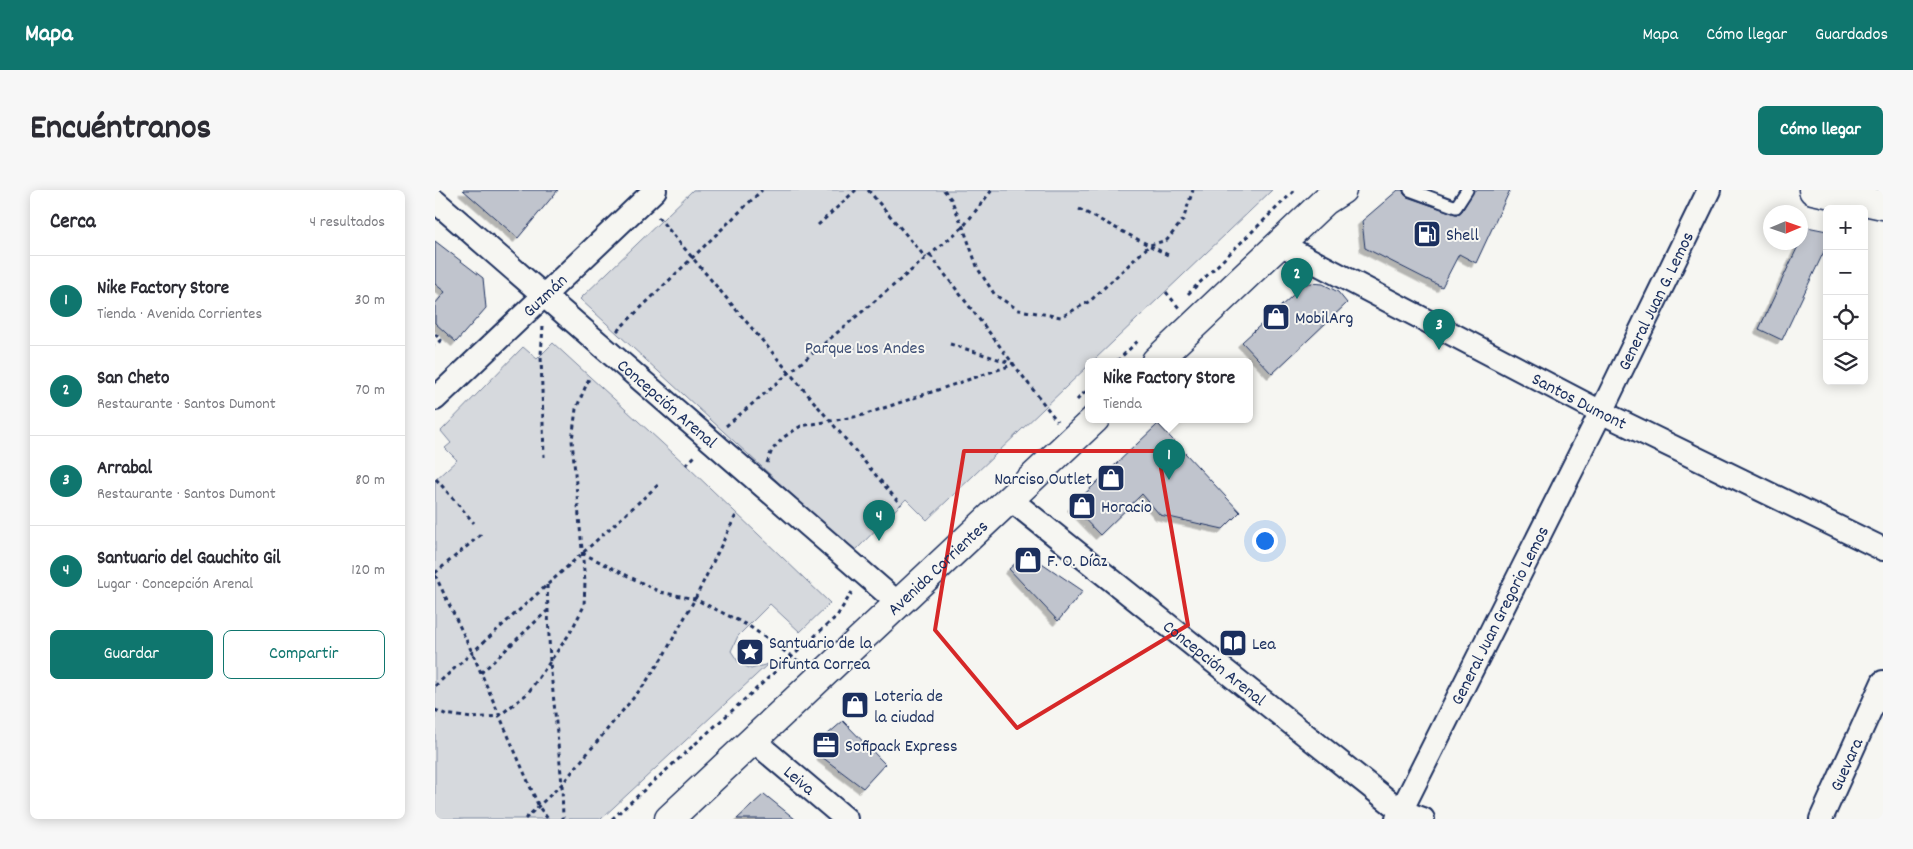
<!DOCTYPE html>
<html lang="es">
<meta charset="utf-8">
<style>
:root{--surface:#fff;--page:#f7f7f7;--text:#2b2b33;--muted:#7c7c81;--line:#e1e1e2;--accent:#0f766e}
body{margin:0;font-family:Dekko,sans-serif;background:var(--page);color:var(--text)}
.controls{position:absolute;right:15px;top:15px;display:grid;overflow:hidden;border-radius:8px;box-shadow:0 2px 12px #0003}
.controls button{width:45px;height:45px;display:grid;place-items:center;padding:0;border:0;border-bottom:1px solid var(--line);background:var(--surface);color:var(--text);font:25px sans-serif}
.compass{position:absolute;left:1328px;top:15px;width:45px;height:45px;border-radius:50%;background:var(--surface);box-shadow:0 2px 12px #0003;rotate:88deg}
.you{position:absolute;left:829px;top:350px;width:18px;height:18px;margin:-12px;border:4px solid #fff;border-radius:50%;background:#1a73e8;box-shadow:0 0 0 8px #1a73e833}
.badge{display:grid;place-items:center;width:32px;height:32px;border-radius:50%;background:var(--accent);color:#fff;font-size:16px;font-weight:700}
.pin{position:absolute;translate:-50% -41px;filter:drop-shadow(0 1px 2px #0008)}
.pin::after{content:'';position:absolute;top:26px;width:18px;height:15px;background:inherit;clip-path:polygon(0 0,100% 0,50% 100%)}
.popup{position:absolute;left:650px;top:168px;width:168px;height:65px;box-sizing:border-box;display:grid;place-content:center;border-radius:8px;background:var(--surface);filter:drop-shadow(0 1px 4px #0005);font-size:16px;white-space:nowrap;color:var(--muted)}
.popup b{font-size:19px;color:var(--text)}
.popup::after{content:'';position:absolute;left:50%;top:100%;margin-left:-10px;border:10px solid transparent;border-top-color:var(--surface)}
.list{margin:0;padding:0;list-style:none}
h2{display:flex;justify-content:space-between;align-items:center;height:65px;margin:0;padding:0 20px;font-size:21px}
h2 small{font-size:16px;font-weight:400;color:var(--muted)}
.list li{display:grid;grid-template-columns:32px 1fr auto;gap:15px;align-items:center;box-sizing:border-box;height:90px;padding:0 20px;border-top:1px solid var(--line)}
.list b{display:block;font-size:19px;white-space:nowrap}
.list p{margin:0;font-size:16px;white-space:nowrap;color:var(--muted)}
.list em{font-size:16px;font-style:normal;color:var(--muted)}
.actions{display:flex;gap:10px;padding:15px 20px}
.actions a{flex:1;padding:11px 0;border:1px solid var(--accent);border-radius:8px;text-align:center;font-size:18px;color:var(--accent)}
.actions .main{background:var(--accent);color:#fff}
.icon{flex:none;width:28px;height:28px;fill:none;stroke:currentColor;stroke-width:2;stroke-linecap:round;stroke-linejoin:round}
.map{position:relative;flex:none;width:1448px;height:629px;overflow:hidden;border-radius:8px}
header{display:flex;align-items:center;gap:30px;box-sizing:border-box;height:70px;padding:0 25px;background:var(--accent);color:#fff}
header strong{font-size:24px}
nav{display:flex;gap:28px;margin-inline-start:auto;font-size:18px}
.intro{display:flex;align-items:center;justify-content:space-between;box-sizing:border-box;height:120px;padding:0 30px}
h1{margin:0;font-size:35px}
.button{padding:12px 22px;border-radius:8px;background:var(--accent);color:#fff;font-size:18px;font-weight:700}
main{display:flex;gap:30px;padding:0 30px}
aside{flex:1;background:var(--surface);border-radius:8px;box-shadow:0 2px 12px #0003}
.map>svg:first-child{display:block}
</style>
<header>
<strong>Mapa</strong>
<nav><a>Mapa</a><a>Cómo llegar</a><a>Guardados</a></nav>
</header>
<div class="intro"><h1>Encuéntranos</h1><a class="button">Cómo llegar</a></div>
<main>
<aside>
<h2>Cerca<small>4 resultados</small></h2>
<ul class="list">
<li><span class="badge">1</span><div><b>Nike Factory Store</b><p>Tienda · Avenida Corrientes</p></div><em>30 m</em></li>
<li><span class="badge">2</span><div><b>San Cheto</b><p>Restaurante · Santos Dumont</p></div><em>70 m</em></li>
<li><span class="badge">3</span><div><b>Arrabal</b><p>Restaurante · Santos Dumont</p></div><em>80 m</em></li>
<li><span class="badge">4</span><div><b>Santuario del Gauchito Gil</b><p>Lugar · Concepción Arenal</p></div><em>120 m</em></li>
</ul>
<div class="actions"><a class="main">Guardar</a><a>Compartir</a></div>
</aside>
<div class="map">
<svg width="1448" height="629" viewBox="0 0 1448 629">
<defs>
<filter id="shadow"><feDropShadow dx="-4.5" dy="4.5" stdDeviation="0" flood-color="#0004"/></filter>
</defs>
<rect width="100%" height="100%" fill="#f6f6f2"/>
<filter id="ink" filterUnits="userSpaceOnUse"><feTurbulence type="fractalNoise" baseFrequency=".02" numOctaves="2"/><feDisplacementMap in="SourceGraphic" scale="10" xChannelSelector="R" yChannelSelector="G"/><feConvolveMatrix kernelMatrix="1 2 1 2 8 2 1 2 1" color-interpolation-filters="sRGB"/></filter>
<g filter="url(#ink)">
<path fill="#d6d9dd" stroke="#78849e" d="M 258,0 L 837,0 L 658,171 L 654,171 L 654,175 L 492,330 L 471,309 L 419,362 L 145,109 Z
M 118,153 L 251,275 L 395,413 L 365,442 L 335,414 L 303,446 L 296,461 L 304,473 L 316,479 L 333,474 L 166,629 L 0,629 L 0,290 L 22,270 L 10,258 L 16,253 L 6,241 L 88,157 L 102,169 Z"/>
<path fill="#c0c4cd" stroke="#1b2f5e" filter="url(#shadow)" d="M 28,0 L 123,0 L 83,48 Z
M 963,0 L 968,0 L 969,4 L 972,7 L 1021,24 L 1027,21 L 1039,0 L 1075,0 L 1041,73 L 1024,64 L 1007,97 L 930,58 L 927,31 Z
M 1372,37 L 1392,41 L 1392,55 L 1347,150 L 1324,139 Z
M 0,51 L 48,88 L 51,118 L 21,152 L 0,133 L 0,114 L 10,102 L 0,94 Z
M 875,93 L 888,94 L 903,102 L 912,113 L 837,184 L 807,152 L 869,95 Z
M 723,234 L 805,322 L 788,339 L 725,325 L 707,304 L 665,345 L 637,316 Z
M 592,363 L 648,401 L 623,431 L 574,379 Z
M 408,531 L 450,574 L 428,598 L 387,567 L 385,551 Z
M 329,604 L 360,629 L 302,629 Z"/>
<g fill="none" stroke-linecap="round" stroke-linejoin="round">
<defs>
<path id="lane" d="M 975,0 L 1021,17 L 1032,0"/>
<g id="street">
<path id="s1" d="M 0,11 L 464,414"/>
<path id="s2" d="M 845,54 L 1166,222 L 1448,359"/>
<path id="s3" d="M 0,209 L 220,0"/>
<path id="s4" d="M 575,309 L 966,621 L 988,629"/>
<path id="s5" d="M 319,551 L 411,629"/>
<path id="s6" d="M 962,629 L 1166,222 L 1274,0"/>
<path id="s7" d="M 1386,629 L 1448,492"/>
</g>
<g id="secondary">
<path d="M 1378,0 L 1448,15"/>
<path d="M 721,171 L 890,11 L 907,0"/>
<path id="s8" d="M 234,629 L 660,229"/>
</g>
</defs>
<use href="#lane" stroke="#1b2f5e" stroke-width="15"/>
<use href="#street" stroke="#1b2f5e" stroke-width="26"/>
<use href="#secondary" stroke="#1b2f5e" stroke-width="31"/>
<path stroke="#1b2f5e" stroke-width="3" stroke-dasharray="4 4" stroke-linecap="butt" d="M 433,0 L 491,68
M 509,0 L 516,9 L 528,37 L 543,79 L 560,105 L 584,120 L 626,127 L 655,111 L 715,55 L 732,50 L 748,30 L 758,0
M 644,19 L 733,65
M 223,27 L 466,315
M 383,35 L 421,0
M 495,65 L 622,231
M 731,102 L 744,118
M 753,104 L 860,0
M 108,136 L 106,165 L 109,267
M 182,141 L 327,0
M 0,144 L 6,150 L 0,155
M 515,154 L 579,174
M 384,158 L 456,157
M 682,171 L 703,151
M 642,210 L 654,198
M 291,236 L 528,37 L 557,0
M 332,273 L 337,260 L 349,247 L 366,236 L 425,226 L 580,174
M 251,275 L 260,266
M 1,289 L 39,333
M 147,363 L 225,402 L 260,409 L 314,436 L 366,473
M 0,383 L 49,342
M 0,385 L 37,462 L 104,617 L 113,629
M 112,395 L 115,472 L 127,594 L 128,629
M 46,483 L 112,421
M 0,496 L 223,295
M 0,520 L 10,524 L 37,528 L 64,526 L 93,503 L 135,443 L 149,416 L 150,392 L 137,250 L 141,219 L 155,186
M 90,629 L 127,594 L 209,495 L 229,465 L 260,409 L 302,323
M 177,629 L 402,426 L 417,402"/>
<use href="#lane" stroke="#f6f6f2" stroke-width="11"/>
<use href="#street" stroke="#f6f6f2" stroke-width="22"/>
<use href="#secondary" stroke="#f6f6f2" stroke-width="28"/>
</g>
</g>
<path fill="none" stroke="#d62828" stroke-width="4" stroke-linejoin="round" d="M 529,261 L 723,261 L 753,435 L 582,538 L 500,440 Z"/>
<defs>
<symbol id="fuel-square" viewBox="-11 -11 22 22"><rect x="-9" y="-9" width="18" height="18" rx="4" fill="#1b2f5e" stroke="#f6f6f2"/><path d="M-5.5-6h7V0h2V4h1.3V-2.5L3-4.5l.8-.8L6-3V5H2.5V1h-1V6h-7ZM-4.2-4.7v3.2H.2V-4.7Z" fill="#fff"/></symbol>
<symbol id="shop-square" viewBox="-11 -11 22 22"><rect x="-9" y="-9" width="18" height="18" rx="4" fill="#1b2f5e" stroke="#f6f6f2"/><path d="M-5-2.5h2.3a2.7 3.5 0 0 1 5.4 0H5L5.5 6h-11ZM-1.5-2.5h3a1.5 2.3 0 0 0-3 0Z" fill="#fff"/></symbol>
<symbol id="library-square" viewBox="-11 -11 22 22"><rect x="-9" y="-9" width="18" height="18" rx="4" fill="#1b2f5e" stroke="#f6f6f2"/><path d="M-6-4Q-3-5.5-.7-3.5V5Q-3 3-6 4ZM6-4Q3-5.5 .7-3.5V5Q3 3 6 4Z" fill="#fff"/></symbol>
<symbol id="sight-square" viewBox="-11 -11 22 22"><rect x="-9" y="-9" width="18" height="18" rx="4" fill="#1b2f5e" stroke="#f6f6f2"/><path d="M0-6L1.8-2.2L6-1.7L2.9 1.2L3.7 5.4L0 3.3L-3.7 5.4L-2.9 1.2L-6-1.7L-1.8-2.2Z" fill="#fff"/></symbol>
<symbol id="office-square" viewBox="-11 -11 22 22"><rect x="-9" y="-9" width="18" height="18" rx="4" fill="#1b2f5e" stroke="#f6f6f2"/><path d="M-6-3h4V-5.5h4V-3h4V5H-6ZM-1-4.5V-3h2v-1.5ZM-6 0V1H6V0Z" fill="#fff"/></symbol>
</defs>
<g fill-rule="evenodd">
<use href="#fuel-square" x="976" y="28" width="32" height="32"/>
<use href="#shop-square" x="825" y="111" width="32" height="32"/>
<use href="#shop-square" x="660" y="272" width="32" height="32"/>
<use href="#shop-square" x="631" y="300" width="32" height="32"/>
<use href="#shop-square" x="577" y="354" width="32" height="32"/>
<use href="#library-square" x="782" y="437" width="32" height="32"/>
<use href="#sight-square" x="299" y="446" width="32" height="32"/>
<use href="#shop-square" x="404" y="499" width="32" height="32"/>
<use href="#office-square" x="375" y="539" width="32" height="32"/>
</g>
<g text-anchor="middle" stroke-width="4" stroke-linejoin="round" paint-order="stroke">
<g font-size="18" fill="#1b2f5e" stroke="#f6f6f2" text-anchor="start">
<text x="1011" y="50">Shell</text>
<text x="860" y="133">MobilArg</text>
<text x="657" y="294" text-anchor="end">Narciso Outlet</text>
<text x="666" y="322">Horacio</text>
<text x="612" y="376">F. O. Díaz</text>
<text x="334" y="458">Santuario de la<tspan x="334" dy="21">Difunta Correa</tspan></text>
<text x="817" y="459">Lea</text>
<text x="439" y="511">Loteria de<tspan x="439" dy="21">la ciudad</tspan></text>
<text x="410" y="561">Sofipack Express</text>
</g>
<g font-size="18" fill="#1b2f5e" stroke="#f6f6f2">
<text dy="6" stroke="none"><textPath href="#s3" startOffset="151">Guzmán</textPath></text>
<text dy="6" stroke="none"><textPath href="#s6" startOffset="579">General Juan G. Lemos</textPath></text>
<text dy="6" stroke="none"><textPath href="#s2" startOffset="338">Santos Dumont</textPath></text>
<text dy="6" stroke="none"><textPath href="#s1" startOffset="308">Concepción Arenal</textPath></text>
<text dy="6" stroke="none"><textPath href="#s8" startOffset="368">Avenida Corrientes</textPath></text>
<text dy="6" stroke="none"><textPath href="#s6" startOffset="228">General Juan Gregorio Lemos</textPath></text>
<text dy="6" stroke="none"><textPath href="#s4" startOffset="262">Concepción Arenal</textPath></text>
<text dy="6" stroke="none"><textPath href="#s7" startOffset="60">Guevara</textPath></text>
<text dy="6" stroke="none"><textPath href="#s5" startOffset="60">Leiva</textPath></text>
</g>
<g font-size="18" fill="#405177" stroke="#f6f6f2">
<text x="430" y="163">Parque Los Andes</text>
</g>
</g>
</svg>
<div class="controls">
<button>+</button>
<button>−</button>
<button><svg class="icon" aria-label="locate" viewBox="0 0 24 24"><circle cx="12" cy="12" r="6"/><path d="M12 2v4M12 18v4M2 12h4M18 12h4"/></svg></button>
<button><svg class="icon" aria-label="layers" viewBox="0 0 24 24"><path d="M12 4l9 5-9 5-9-5zM3 14l9 5 9-5"/></svg></button>
</div>
<svg class="compass" viewBox="-18 -18 36 36"><path d="M0-13l5 13h-10z" fill="#e53935"/><path d="M0 13l5-13h-10z" fill="#7c7c81"/></svg>
<div class="you"></div>
<div class="pin badge" style="left:734px;top:290px">1</div>
<div class="popup"><b>Nike Factory Store</b>Tienda</div>
<div class="pin badge" style="left:862px;top:109px">2</div>
<div class="pin badge" style="left:1004px;top:160px">3</div>
<div class="pin badge" style="left:444px;top:351px">4</div>
</div>
</main>
